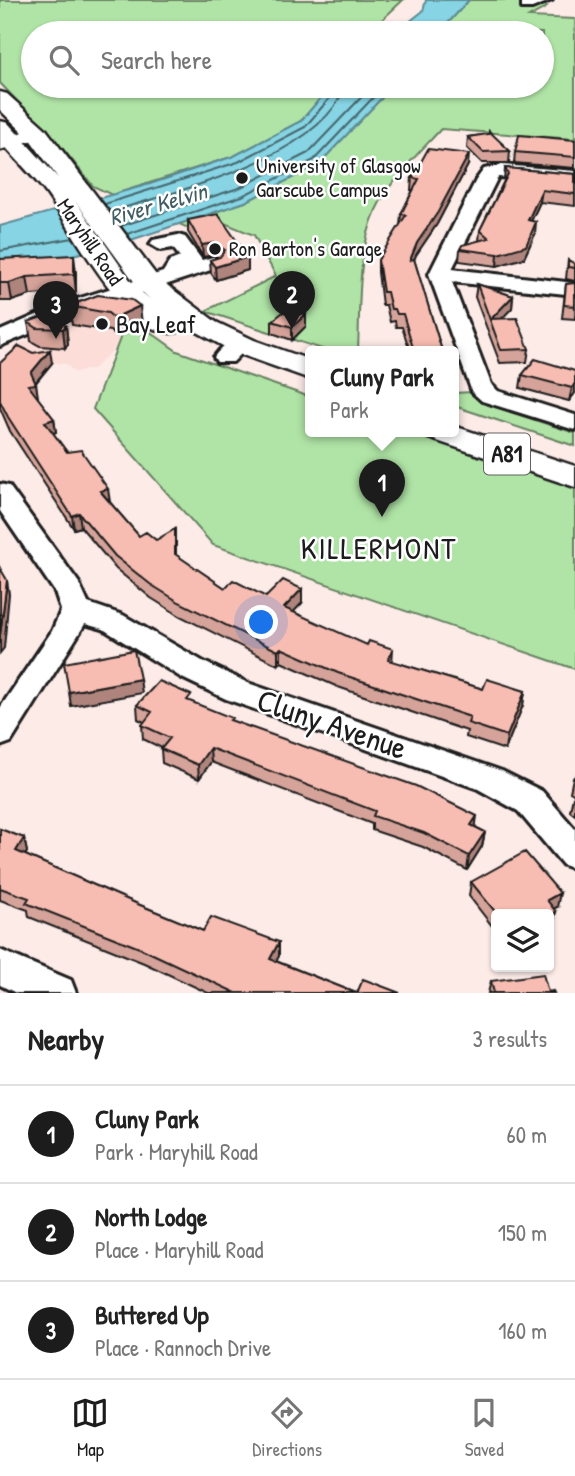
<!DOCTYPE html>
<meta charset="utf-8">
<style>
:root{--surface:#fff;--page:#f2f2f2;--text:#222;--muted:#767676;--line:#e0e0e0;--accent:#1c1c1c}
body{margin:0;font-family:"Patrick Hand",sans-serif;background:var(--page);color:var(--text)}
.controls{position:absolute;right:21px;bottom:21px;display:grid;overflow:hidden;border-radius:7px;box-shadow:0 2px 5px #0004}
.controls button{width:63px;height:63px;display:grid;place-items:center;padding:0;border:0;border-bottom:2px solid var(--line);background:var(--surface);color:var(--text);font:35px sans-serif}
.you{position:absolute;left:262px;top:623px;width:24px;height:24px;margin:-18px;border:5px solid #fff;border-radius:50%;background:#1a73e8;box-shadow:0 0 0 10px #1a73e833}
.badge{display:grid;place-items:center;width:46px;height:46px;border-radius:50%;background:var(--accent);color:#fff;font-size:23px;font-weight:700}
.pin{position:absolute;translate:-50% -58px;filter:drop-shadow(0 2px 4px #0008)}
.pin::after{content:'';position:absolute;top:37px;width:24px;height:21px;background:inherit;clip-path:polygon(0 0,100% 0,50% 100%)}
.popup{position:absolute;left:305px;top:346px;width:154px;height:91px;box-sizing:border-box;display:grid;place-content:center;border-radius:7px;background:var(--surface);filter:drop-shadow(0 2px 5px #0005);font-size:23px;white-space:nowrap;color:var(--muted)}
.popup b{font-size:26px;color:var(--text)}
.popup::after{content:'';position:absolute;left:50%;top:100%;margin-left:-14px;border:14px solid transparent;border-top-color:var(--surface)}
.list{margin:0;padding:0;list-style:none}
h2{display:flex;justify-content:space-between;align-items:center;height:91px;margin:0;padding:0 28px;font-size:30px}
h2 small{font-size:23px;font-weight:400;color:var(--muted)}
.list li{display:grid;grid-template-columns:46px 1fr auto;gap:21px;align-items:center;box-sizing:border-box;height:98px;padding:0 28px;border-top:2px solid var(--line)}
.list b{display:block;font-size:26px;white-space:nowrap}
.list p{margin:0;font-size:23px;white-space:nowrap;color:var(--muted)}
.list em{font-size:23px;font-style:normal;color:var(--muted)}
.icon{flex:none;width:38px;height:38px;fill:none;stroke:currentColor;stroke-width:2;stroke-linecap:round;stroke-linejoin:round}
.map{position:relative;flex:none;width:575px;height:993px;overflow:hidden}
.search{position:absolute;background:var(--surface);box-shadow:0 2px 5px #0004;left:21px;right:21px;top:21px;height:77px;display:flex;align-items:center;gap:18px;box-sizing:border-box;padding:0 24px;border-radius:38px;color:var(--muted);font-size:26px}
.sheet{height:385px;background:var(--surface)}
nav{display:flex;justify-content:space-around;align-items:center;box-sizing:border-box;height:98px;border-top:2px solid var(--line);background:var(--surface);font-size:19px;color:var(--muted)}
nav a{display:grid;justify-items:center;gap:4px}
nav .on{color:var(--accent)}
.map>svg:first-child{display:block}
</style>
<div class="map">
<svg width="575" height="993" viewBox="0 0 575 993">
<rect width="100%" height="100%" fill="#fdebe8"/>
<filter id="ink" filterUnits="userSpaceOnUse"><feTurbulence type="fractalNoise" baseFrequency=".0143" numOctaves="2"/><feDisplacementMap in="SourceGraphic" scale="14" xChannelSelector="R" yChannelSelector="G"/><feConvolveMatrix kernelMatrix="1 2 1 2 8 2 1 2 1" color-interpolation-filters="sRGB"/></filter>
<g filter="url(#ink)">
<path fill="#fcddd8" d="M 98,312 L 132,316 L 143,325 L 121,336 L 115,348 L 93,369 L 74,372 L 66,364 L 42,361 L 10,348 Z"/>
<path fill="#b0e4a6" stroke="#668061" stroke-width="2" d="M 0,0 L 403,0 L 368,33 L 33,33 L 33,86 L 331,86 L 301,121 L 234,156 L 112,195 L 93,186 L 63,149 L 0,83 Z
M 469,0 L 541,0 L 547,7 L 529,17 L 575,19 L 575,139 L 441,129 C 419,153 390,180 376,210 C 357,253 360,305 358,351 L 328,351 L 205,311 L 276,276 L 254,235 L 217,220 L 188,228 L 179,224 L 245,202 L 318,165 L 393,86 L 542,86 L 542,33 L 439,33 Z
M 142,326 L 177,351 L 310,397 L 310,431 L 409,431 L 575,489 L 575,669 L 213,545 L 93,409 L 121,336 Z
M 473,392 L 492,406 L 575,433 L 575,446 L 454,406 L 454,393 Z"/>
<path fill="#86d4e4" stroke="#5c8a94" stroke-width="2" d="M 426,0 L 469,0 L 439,33 L 395,33 L 423,11 Z
M 331,86 L 393,86 L 318,165 L 245,202 L 131,240 L 77,254 L 0,266 L 0,226 L 150,184 L 234,156 L 301,121 Z"/>
<g fill="none" stroke-linecap="round" stroke-linejoin="round">
<path stroke="#46666c" stroke-width="2" d="M 105,204 L 238,162 L 305,127 L 334,93 L 336,86
M 110,212 C 176,191 321,158 345,86
M 121,226 L 239,188 L 308,153 L 372,86
M 127,234 L 242,196 L 314,160 L 384,86
M 0,251 L 73,238"/>
<defs>
<path id="minor" d="M 529,0 L 552,0 L 532,8 L 522,8 L 522,2 Z
M 37,128 L 46,133 L 43,137 L 0,150 L 0,139 Z
M 502,165 L 575,171 L 575,183 L 498,177 L 452,269 L 575,283 L 575,295 L 452,282 L 491,384 L 498,391 L 575,415 L 575,430 L 482,401 L 472,392 L 429,274 L 476,180 L 484,169 Z
M 178,235 L 185,237 L 202,260 L 213,257 L 223,263 L 220,267 L 80,313 L 0,346 L 0,331 L 64,303 L 163,272 L 170,261 L 180,257 L 173,248 L 160,250 L 150,244 L 153,240 Z
M 239,338 L 250,345 L 233,362 L 217,362 L 214,357 C 220,348 229,341 239,338 Z
M 0,484 L 9,486 L 79,583 L 88,603 L 123,615 L 204,662 L 248,683 L 502,771 L 542,791 L 575,829 L 575,869 L 563,865 L 518,811 L 478,789 L 226,699 L 182,678 L 103,629 L 85,624 L 11,742 L 0,746 L 0,708 L 52,631 L 61,610 L 55,592 L 0,511 Z
M 0,950 L 71,980 L 76,993 L 16,993 L 0,985 Z"/>
<path id="major" d="M 0,92 L 7,94 L 45,128 L 159,279 L 216,322 L 254,340 L 310,360 L 310,379 L 234,352 L 179,322 L 181,326 L 177,332 C 128,344 70,223 43,189 C 30,173 14,157 0,141 L 0,121 L 8,123 L 58,178 L 29,138 L 0,110 ZM 74,199 L 141,291 L 150,299 L 135,287 Z
M 454,426 L 575,466 L 575,487 L 428,438 L 424,431 L 454,431 Z"/>
</defs>
<use href="#minor" stroke="#1c1c1c" stroke-width="6"/>
<use href="#major" stroke="#1c1c1c" stroke-width="5"/>
<use href="#minor" fill="#fff" fill-rule="evenodd"/>
<use href="#major" fill="#fff" fill-rule="evenodd"/>
</g>
<path fill="#d5a399" stroke="#1c1c1c" stroke-width="2" d="M 489,134 L 510,151 L 509,163 L 482,163 L 467,148 L 468,137 Z
M 575,140 L 575,168 L 514,163 L 515,152 Z
M 468,165 L 437,224 L 416,255 L 414,259 L 442,351 L 410,351 L 402,327 L 396,327 L 395,321 L 390,322 L 386,305 L 382,305 L 378,272 L 378,260 L 400,226 L 401,214 L 413,190 L 411,190 L 412,178 Z
M 505,168 L 575,174 L 575,206 L 540,202 L 531,221 L 535,234 L 524,258 L 497,266 L 459,261 L 460,249 L 479,241 L 480,230 L 504,181 Z
M 188,220 L 248,257 L 248,270 L 216,280 L 211,273 L 210,260 L 219,258 L 214,255 L 203,257 L 188,232 Z
M 0,259 L 76,273 L 76,292 L 30,295 L 12,301 L 0,301 Z
M 568,260 L 575,264 L 575,281 L 566,279 Z
M 575,283 L 575,319 L 562,318 L 566,284 Z
M 477,284 L 513,296 L 512,308 L 502,318 L 529,349 L 527,362 L 500,363 L 475,297 Z
M 98,295 L 142,324 L 116,336 L 110,331 L 72,325 L 69,306 Z
M 272,321 L 306,326 L 292,340 L 272,333 Z
M 28,322 L 66,326 L 68,344 L 65,348 L 40,346 L 31,341 Z
M 0,363 L 52,363 L 36,383 L 37,397 L 54,419 L 56,432 L 53,433 L 67,452 L 139,536 L 156,540 L 176,542 L 176,555 L 225,588 L 266,597 L 302,603 L 293,612 L 392,661 L 483,689 L 525,691 L 523,705 L 505,750 L 466,737 L 467,731 L 338,687 L 281,662 L 278,665 L 180,616 L 151,598 L 116,569 L 81,527 L 74,529 L 10,431 L 0,408 Z
M 575,371 L 575,393 L 569,401 L 520,388 L 522,375 Z
M 191,702 L 232,721 L 475,827 L 485,832 L 482,846 L 467,870 L 423,847 L 372,830 L 372,824 L 211,762 L 199,779 L 162,763 L 161,749 L 162,748 L 143,739 L 142,725 L 144,722 L 138,719 L 137,705 Z
M 575,776 L 575,815 L 570,811 L 573,797 L 575,795 L 570,792 L 573,778 Z
M 0,829 L 24,838 L 27,852 L 25,855 L 140,905 L 203,931 L 279,942 L 279,956 L 276,961 L 356,993 L 208,993 L 144,963 L 29,917 L 28,910 L 0,900 Z
M 471,882 L 557,907 L 553,908 L 553,925 L 496,914 L 496,931 L 469,896 Z
M 491,981 L 548,992 L 554,993 L 488,993 Z"/>
<path fill="#ae847d" stroke="#1c1c1c" stroke-width="2" d="M 469,154 L 468,165 L 437,224 L 416,255 L 409,272 L 410,260 L 417,243 Z
M 542,190 L 540,202 L 526,232 L 528,220 Z
M 536,222 L 535,234 L 524,258 L 497,266 L 498,254 Z
M 214,243 L 214,255 L 203,257 L 202,245 Z
M 74,255 L 76,273 L 76,292 L 74,274 Z
M 248,257 L 248,270 L 216,280 L 215,267 Z
M 27,277 L 30,295 L 12,301 L 9,283 Z
M 513,296 L 512,308 L 493,328 L 491,319 Z
M 140,306 L 142,324 L 116,336 L 114,318 Z
M 306,314 L 306,326 L 292,340 L 292,327 Z
M 66,326 L 68,344 L 65,348 L 63,329 Z
M 50,350 L 52,363 L 34,384 L 36,384 L 38,397 L 31,398 L 28,385 L 31,373 Z
M 575,383 L 575,393 L 569,401 L 572,388 Z
M 54,419 L 56,432 L 47,435 L 45,422 Z
M 108,489 L 110,502 L 100,491 Z
M 79,513 L 81,527 L 74,529 L 72,516 Z
M 7,580 L 9,594 L 4,648 L 0,653 L 0,635 Z
M 302,589 L 302,603 L 284,622 L 284,608 Z
M 281,648 L 281,662 L 278,665 L 278,651 Z
M 393,649 L 392,663 L 388,660 Z
M 140,679 L 142,693 L 71,706 L 69,692 Z
M 525,691 L 523,705 L 505,750 L 507,736 Z
M 210,748 L 211,762 L 199,779 L 198,765 Z
M 477,816 L 475,830 L 471,825 Z
M 485,832 L 482,846 L 467,870 L 469,856 Z
M 24,838 L 27,852 L 19,865 L 16,851 Z
M 560,893 L 557,907 L 544,914 L 547,900 Z
M 556,912 L 553,925 L 549,928 L 549,916 Z
M 279,942 L 279,956 L 270,973 L 270,959 Z"/>
<path fill="#f8bdb2" stroke="#1c1c1c" stroke-width="2" d="M 489,131 L 510,151 L 483,152 L 468,137 L 489,134 Z
M 519,135 L 575,140 L 575,157 L 515,152 Z
M 428,149 L 469,154 L 438,212 L 417,243 L 410,260 L 414,259 L 442,351 L 414,351 L 403,314 L 397,314 L 395,309 L 391,309 L 387,292 L 383,292 L 378,260 L 406,215 L 401,214 L 419,179 L 412,178 Z
M 505,168 L 575,174 L 575,194 L 542,190 L 528,220 L 536,222 L 526,246 L 498,254 L 460,249 L 462,245 L 489,238 L 480,230 L 508,174 Z
M 218,214 L 248,257 L 215,267 L 210,260 L 220,257 L 225,250 L 214,243 L 202,245 L 188,220 Z
M 74,255 L 74,274 L 27,277 L 9,283 L 0,283 L 0,259 Z
M 568,260 L 575,264 L 575,268 L 568,267 Z
M 575,283 L 575,306 L 564,305 L 566,284 Z
M 477,284 L 513,296 L 491,319 L 517,318 L 529,349 L 501,350 Z
M 98,295 L 132,300 L 140,306 L 114,318 L 108,313 L 69,306 Z
M 288,308 L 306,314 L 292,327 L 272,321 Z
M 50,314 L 66,326 L 63,329 L 37,328 L 28,322 Z
M 19,346 L 33,353 L 50,350 L 31,373 L 36,384 L 28,385 L 54,419 L 45,422 L 67,452 L 81,450 L 108,489 L 100,491 L 139,536 L 146,532 L 156,540 L 175,529 L 175,554 L 225,588 L 233,580 L 266,597 L 283,580 L 302,589 L 284,608 L 367,645 L 369,641 L 393,649 L 388,660 L 483,689 L 487,679 L 525,691 L 507,736 L 468,723 L 470,717 L 338,673 L 281,648 L 278,651 L 179,602 L 150,584 L 115,556 L 79,513 L 72,516 L 8,417 L 0,401 L 0,363 Z
M 535,359 L 575,371 L 575,383 L 572,388 L 522,375 Z
M 0,568 L 7,580 L 0,635 Z
M 134,650 L 140,679 L 69,692 L 64,663 Z
M 159,681 L 191,695 L 187,700 L 232,718 L 230,720 L 416,786 L 477,816 L 471,825 L 485,832 L 469,856 L 424,833 L 373,816 L 375,811 L 210,748 L 198,765 L 161,749 L 170,738 L 142,725 L 152,712 L 137,705 Z
M 0,829 L 24,838 L 16,851 L 140,905 L 203,931 L 211,917 L 279,942 L 270,959 L 356,993 L 236,993 L 142,949 L 26,903 L 29,898 L 0,888 Z
M 525,852 L 560,893 L 547,900 L 556,912 L 549,916 L 549,914 L 497,914 L 471,882 Z
M 543,974 L 548,992 L 553,991 L 554,993 L 494,993 L 491,981 Z
M 363,979 L 400,993 L 357,993 Z"/>
</g>
<g fill="#1c1c1c" stroke="#fff" stroke-width="2.5">
<circle cx="242" cy="178" r="7"/>
<circle cx="215" cy="249" r="7"/>
<circle cx="102" cy="324" r="7"/>
</g>
<g text-anchor="middle" stroke-width="5" stroke-linejoin="round" paint-order="stroke">
<g font-size="21" fill="#1c1c1c" stroke="#fff" text-anchor="start">
<text x="256" y="173">University of Glasgow<tspan x="256" dy="24">Garscube Campus</tspan></text>
<text x="229" y="256">Ron Barton's Garage</text>
</g>
<g font-size="21" fill="#1c1c1c" stroke="#fff">
<text transform="translate(90 242) rotate(56)" y="7">Maryhill Road</text>
</g>
<g font-size="23" font-style="italic" fill="#415c62" stroke="#fff">
<text transform="translate(158 204) rotate(-16)" y="8">River Kelvin</text>
</g>
<rect fill="#fff" stroke="#606060" stroke-width="2" x="484" y="433.5" width="46" height="41" rx="5"/>
<g font-size="24" font-weight="bold" fill="#1c1c1c">
<text x="507" y="462">A81</text>
</g>
<g font-size="26" fill="#1c1c1c" stroke="#fff" text-anchor="start">
<text x="116" y="333">Bay Leaf</text>
</g>
<g font-size="30" letter-spacing="2" fill="#1c1c1c" stroke="#fff">
<text x="379" y="559">KILLERMONT</text>
</g>
<g font-size="32" fill="#1c1c1c" stroke="#fff">
<text transform="translate(332 724) rotate(19)" y="11">Cluny Avenue</text>
</g>
</g>
</svg>
<div class="controls">
<button><svg class="icon" aria-label="layers" viewBox="0 0 24 24"><path d="M12 4l9 5-9 5-9-5zM3 14l9 5 9-5"/></svg></button>
</div>
<div class="you"></div>
<div class="pin badge" style="left:382px;top:517px">1</div>
<div class="popup"><b>Cluny Park</b>Park</div>
<div class="pin badge" style="left:292px;top:329px">2</div>
<div class="pin badge" style="left:56px;top:339px">3</div>
<div class="search"><svg class="icon" aria-label="search" viewBox="0 0 24 24"><circle cx="10" cy="10" r="6"/><path d="M15 15l6 6"/></svg>Search here</div>
</div>
<section class="sheet">
<h2>Nearby<small>3 results</small></h2>
<ul class="list">
<li><span class="badge">1</span><div><b>Cluny Park</b><p>Park · Maryhill Road</p></div><em>60 m</em></li>
<li><span class="badge">2</span><div><b>North Lodge</b><p>Place · Maryhill Road</p></div><em>150 m</em></li>
<li><span class="badge">3</span><div><b>Buttered Up</b><p>Place · Rannoch Drive</p></div><em>160 m</em></li>
</ul>
</section>
<nav>
<a class="on"><svg class="icon" aria-label="map" viewBox="0 0 24 24"><path d="M3 6l6-2 6 2 6-2v14l-6 2-6-2-6 2zM9 4v14M15 6v14"/></svg>Map</a>
<a><svg class="icon" aria-label="directions" viewBox="0 0 24 24"><path d="M12 3l9 9-9 9-9-9zM9 14v-3h6M13 9l2 2-2 2"/></svg>Directions</a>
<a><svg class="icon" aria-label="saved" viewBox="0 0 24 24"><path d="M7 4h10v16l-5-4-5 4z"/></svg>Saved</a>
</nav>
